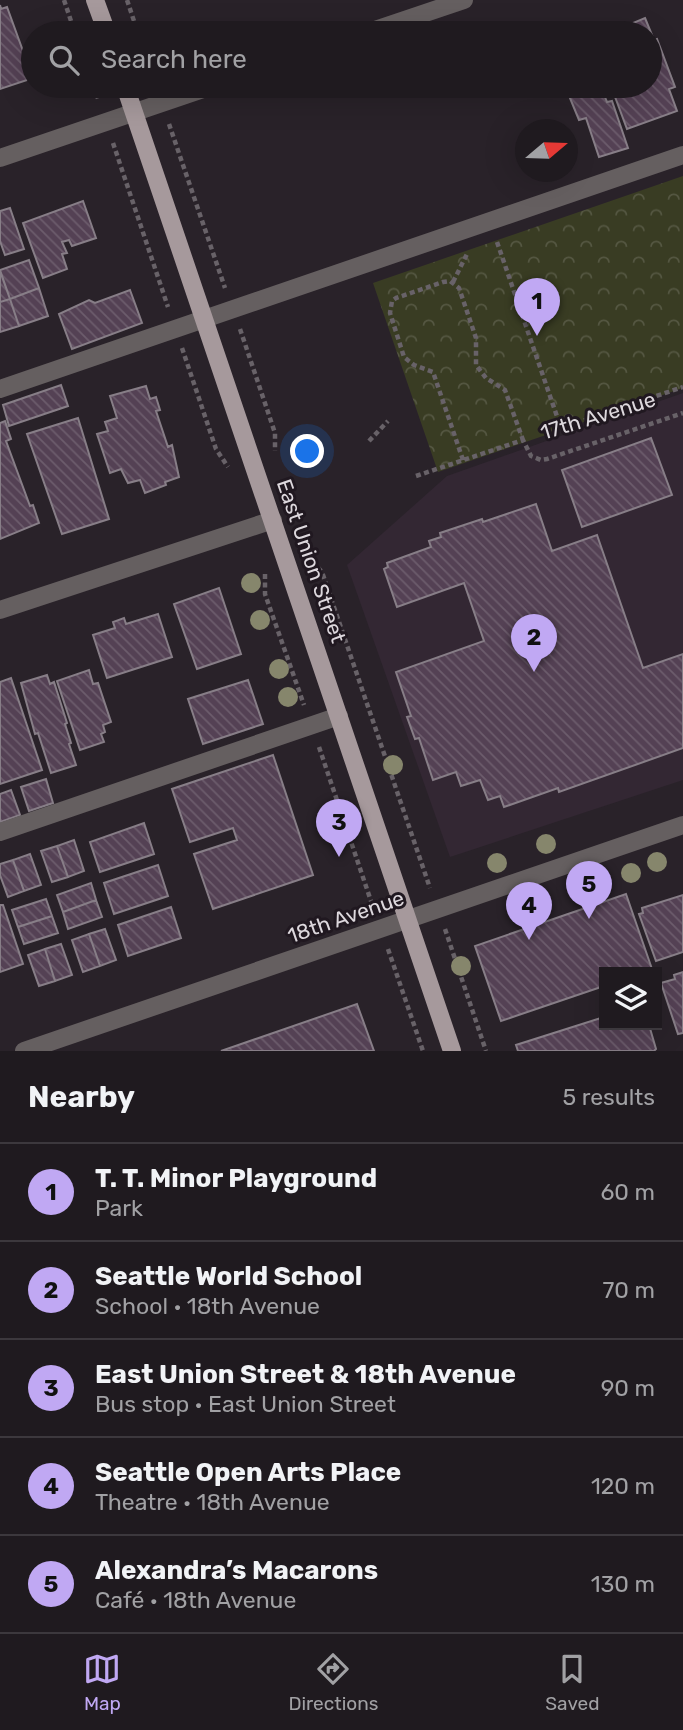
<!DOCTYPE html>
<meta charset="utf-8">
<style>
:root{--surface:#1f1a1f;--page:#2c272c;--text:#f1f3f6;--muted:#a1a1a4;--line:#3c383d;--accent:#c0a8f3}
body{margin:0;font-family:Rubik,sans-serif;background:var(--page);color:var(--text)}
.controls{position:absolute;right:21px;bottom:21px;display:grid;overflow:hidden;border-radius:0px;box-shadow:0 7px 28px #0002}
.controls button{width:63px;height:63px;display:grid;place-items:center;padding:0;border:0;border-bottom:2px solid var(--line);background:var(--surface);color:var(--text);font:35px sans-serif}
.compass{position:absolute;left:515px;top:119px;width:63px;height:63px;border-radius:50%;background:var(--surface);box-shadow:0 7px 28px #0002;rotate:71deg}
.you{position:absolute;left:308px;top:452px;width:24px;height:24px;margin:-18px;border:5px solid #fff;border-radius:50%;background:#1a73e8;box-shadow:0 0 0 10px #1a73e833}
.badge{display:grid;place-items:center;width:46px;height:46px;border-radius:50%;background:var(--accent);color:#111;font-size:23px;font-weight:700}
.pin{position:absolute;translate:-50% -58px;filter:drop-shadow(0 2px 4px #0008)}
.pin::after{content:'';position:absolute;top:37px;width:24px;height:21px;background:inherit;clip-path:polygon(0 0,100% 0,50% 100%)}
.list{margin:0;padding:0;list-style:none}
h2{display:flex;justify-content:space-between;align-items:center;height:91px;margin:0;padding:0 28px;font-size:30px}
h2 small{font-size:23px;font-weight:400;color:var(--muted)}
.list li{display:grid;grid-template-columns:46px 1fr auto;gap:21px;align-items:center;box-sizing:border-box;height:98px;padding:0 28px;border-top:2px solid var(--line)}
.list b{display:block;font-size:26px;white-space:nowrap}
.list p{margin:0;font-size:23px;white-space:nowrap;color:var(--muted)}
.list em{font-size:23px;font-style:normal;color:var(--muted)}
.icon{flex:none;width:38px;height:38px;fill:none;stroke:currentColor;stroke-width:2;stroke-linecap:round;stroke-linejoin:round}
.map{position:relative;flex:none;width:683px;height:1051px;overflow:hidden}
.search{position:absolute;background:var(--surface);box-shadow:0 7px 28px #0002;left:21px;right:21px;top:21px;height:77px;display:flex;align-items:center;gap:18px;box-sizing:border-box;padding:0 24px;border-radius:38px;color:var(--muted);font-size:26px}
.sheet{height:581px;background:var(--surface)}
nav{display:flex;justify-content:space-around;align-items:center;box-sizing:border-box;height:98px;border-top:2px solid var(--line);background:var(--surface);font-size:19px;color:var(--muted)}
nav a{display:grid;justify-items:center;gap:4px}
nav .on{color:var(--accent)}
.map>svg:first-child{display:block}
</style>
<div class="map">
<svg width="683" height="1051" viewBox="0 0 683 1051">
<defs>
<pattern id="forest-crowns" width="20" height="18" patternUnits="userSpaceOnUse" patternTransform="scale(1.75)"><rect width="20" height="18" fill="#393c23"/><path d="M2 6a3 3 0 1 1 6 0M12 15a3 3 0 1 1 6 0" fill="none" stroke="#555742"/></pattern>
<pattern id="building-back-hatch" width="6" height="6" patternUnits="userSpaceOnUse" patternTransform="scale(1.75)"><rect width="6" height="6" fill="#544154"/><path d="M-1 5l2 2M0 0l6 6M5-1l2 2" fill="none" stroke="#6c5c6c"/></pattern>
</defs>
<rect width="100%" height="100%" fill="#292229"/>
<path fill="#332733" d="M 683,393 L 683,780 L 450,857 L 347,565 L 447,476 Z"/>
<path fill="url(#forest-crowns)" d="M 683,176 L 683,388 L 438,472 L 373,283 Z"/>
<path fill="url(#building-back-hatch)" stroke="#877e87" stroke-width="2" d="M 0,5 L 1,9 L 7,7 L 23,51 L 29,49 L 33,61 L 33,78 L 0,89 Z
M 645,18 L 654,40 L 657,39 L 675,87 L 669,89 L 677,111 L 627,129 L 611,86 L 650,86 L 650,33 L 597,33 L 618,26 L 619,29 Z
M 565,86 L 606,86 L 608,90 L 603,92 L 607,102 L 612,101 L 628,148 L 599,157 L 586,118 L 579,120 Z
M 83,201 L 96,238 L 72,246 L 69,240 L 62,242 L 67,253 L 62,254 L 67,269 L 43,278 L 23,223 Z
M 10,208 L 24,249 L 5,255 L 0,241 L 0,211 Z
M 29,260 L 39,288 L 10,299 L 0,270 Z
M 0,271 L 10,299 L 0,302 Z
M 39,288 L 48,316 L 19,326 L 10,299 Z
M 130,290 L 142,323 L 72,349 L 59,314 L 89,300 L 95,303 Z
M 10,299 L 19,326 L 0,332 L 0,302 Z
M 61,385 L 68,406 L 9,426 L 3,405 Z
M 146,386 L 150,399 L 156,397 L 160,410 L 156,411 L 168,447 L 172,445 L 179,477 L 165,482 L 166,485 L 145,493 L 140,480 L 128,483 L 121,469 L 110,473 L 97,434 L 108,431 L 105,422 L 117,418 L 110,396 Z
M 78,418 L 109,519 L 62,534 L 27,434 Z
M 5,421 L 11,439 L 6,441 L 30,506 L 33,505 L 39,523 L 0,539 L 0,423 Z
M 651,438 L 672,495 L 582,527 L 562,470 Z
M 536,504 L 552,551 L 597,535 L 643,668 L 683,654 L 683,748 L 559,792 L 558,788 L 504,807 L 500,796 L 488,800 L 480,780 L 461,786 L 456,772 L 433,780 L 419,738 L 415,739 L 407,717 L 411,716 L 396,672 L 484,641 L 464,583 L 397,607 L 384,569 L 388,567 L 387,563 L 431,547 L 429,541 L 441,537 L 440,533 L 482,519 L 483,522 Z
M 219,588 L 241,654 L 197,669 L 174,604 Z
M 158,614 L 172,657 L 107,678 L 93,635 L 115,628 L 113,622 L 124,618 L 126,624 Z
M 89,670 L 93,684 L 98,683 L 111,722 L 103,725 L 105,732 L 101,734 L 104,742 L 80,750 L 57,681 Z
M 47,675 L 50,684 L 54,682 L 67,723 L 65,724 L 71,743 L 69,744 L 76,765 L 51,773 L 38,733 L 35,734 L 21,683 Z
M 11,678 L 42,770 L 0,784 L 0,682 Z
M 248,680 L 263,724 L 203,744 L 188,699 Z
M 273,755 L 313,875 L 213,909 L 194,854 L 237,840 L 233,828 L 190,842 L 172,789 Z
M 46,779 L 53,803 L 29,811 L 21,787 Z
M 11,790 L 20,815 L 0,822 L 0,794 Z
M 144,823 L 154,854 L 100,872 L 90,842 Z
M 74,840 L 84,871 L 68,877 L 57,846 Z
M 57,846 L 68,877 L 52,882 L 41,851 Z
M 30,854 L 41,885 L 24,891 L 13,860 Z
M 13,860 L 24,891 L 8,897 L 0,875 L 0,864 Z
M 158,865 L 168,896 L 114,914 L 104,883 Z
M 91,883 L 96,900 L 63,912 L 57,895 Z
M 626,894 L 652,969 L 643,972 L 604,972 L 604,986 L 501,1021 L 475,946 Z
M 683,895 L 683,952 L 656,961 L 639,914 L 643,913 L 642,908 Z
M 46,899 L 52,916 L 18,927 L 12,910 Z
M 96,900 L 102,917 L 68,929 L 63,912 Z
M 0,905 L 3,905 L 23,964 L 0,972 Z
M 171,907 L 181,938 L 128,956 L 118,925 Z
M 52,916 L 58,933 L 24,944 L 18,927 Z
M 105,929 L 116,960 L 100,966 L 89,934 Z
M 89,934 L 100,966 L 83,972 L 72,940 Z
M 61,944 L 72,975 L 55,981 L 45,949 Z
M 45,949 L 55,981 L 39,986 L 28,955 Z
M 683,972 L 683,1033 L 678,1034 L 661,983 L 675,979 L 674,975 Z
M 357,1004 L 374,1051 L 221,1051 Z
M 604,1017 L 604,1025 L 649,1025 L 656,1049 L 654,1051 L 518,1051 L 516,1045 Z"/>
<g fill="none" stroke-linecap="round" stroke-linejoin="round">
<path stroke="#686268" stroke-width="4.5" stroke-dasharray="5 3.5" stroke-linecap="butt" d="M 64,0 L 75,33
M 127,0 L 138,33
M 93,86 L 99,101
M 169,124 L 225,288
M 113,143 L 168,307
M 497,242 L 561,428 L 683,387
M 453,282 L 468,252
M 240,329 L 275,433 L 275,451
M 182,348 L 216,449 L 228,467
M 369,441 L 388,421
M 463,460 L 433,372 L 414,365 L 404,357 L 390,313 L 392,301 L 396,298 L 443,282 L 450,281 L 459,288 L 476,338 L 476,365 L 486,378 L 505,390 L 523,440
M 416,476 L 523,440 L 531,456 L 541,460 L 547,459 L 683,413
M 312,561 L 322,572 L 430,888
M 265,574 L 265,594 L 304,705
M 319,747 L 373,907
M 445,929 L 486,1051
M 388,949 L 423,1051"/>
<path stroke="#655f60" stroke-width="18" d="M 366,33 L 464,0
M 0,158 L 212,86
M 0,389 L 683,155
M 0,610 L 273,520
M 0,832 L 339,716
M 24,1051 L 683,825"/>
<path stroke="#a6999c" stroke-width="18" d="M 95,0 L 107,33
M 125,86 L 452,1051"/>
</g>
<g fill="#86866c">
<circle cx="251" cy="583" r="10"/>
<circle cx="260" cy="620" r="10"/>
<circle cx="279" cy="669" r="10"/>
<circle cx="288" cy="697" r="10"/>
<circle cx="393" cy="765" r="10"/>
<circle cx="546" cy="844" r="10"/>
<circle cx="657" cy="862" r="10"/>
<circle cx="497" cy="863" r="10"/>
<circle cx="631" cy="873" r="10"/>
<circle cx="461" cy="966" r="10"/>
</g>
<g text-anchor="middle" stroke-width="6" stroke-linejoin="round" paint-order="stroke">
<g font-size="21" fill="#ddd8dd" stroke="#201820">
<text transform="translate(598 416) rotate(-17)" y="7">17th Avenue</text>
<text transform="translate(311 561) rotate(71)" y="7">East Union Street</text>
<text transform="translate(346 917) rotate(-19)" y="7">18th Avenue</text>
</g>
</g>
</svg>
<div class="controls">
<button><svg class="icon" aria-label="layers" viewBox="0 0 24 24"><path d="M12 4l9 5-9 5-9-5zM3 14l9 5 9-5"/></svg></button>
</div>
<svg class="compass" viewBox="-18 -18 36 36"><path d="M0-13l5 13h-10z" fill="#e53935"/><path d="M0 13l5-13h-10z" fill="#a1a1a4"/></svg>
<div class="you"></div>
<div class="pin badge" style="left:537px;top:336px">1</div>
<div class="pin badge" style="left:534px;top:672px">2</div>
<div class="pin badge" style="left:339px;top:857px">3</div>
<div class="pin badge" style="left:529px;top:940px">4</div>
<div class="pin badge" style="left:589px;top:919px">5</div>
<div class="search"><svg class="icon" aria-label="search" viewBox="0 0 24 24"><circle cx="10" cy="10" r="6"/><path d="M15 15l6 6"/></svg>Search here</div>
</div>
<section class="sheet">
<h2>Nearby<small>5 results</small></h2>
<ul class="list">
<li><span class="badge">1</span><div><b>T. T. Minor Playground</b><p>Park</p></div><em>60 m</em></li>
<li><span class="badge">2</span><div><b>Seattle World School</b><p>School · 18th Avenue</p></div><em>70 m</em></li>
<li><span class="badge">3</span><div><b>East Union Street &amp; 18th Avenue</b><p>Bus stop · East Union Street</p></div><em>90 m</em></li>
<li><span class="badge">4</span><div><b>Seattle Open Arts Place</b><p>Theatre · 18th Avenue</p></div><em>120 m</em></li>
<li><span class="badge">5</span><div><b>Alexandra’s Macarons</b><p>Café · 18th Avenue</p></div><em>130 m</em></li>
</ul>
</section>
<nav>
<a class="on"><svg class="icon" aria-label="map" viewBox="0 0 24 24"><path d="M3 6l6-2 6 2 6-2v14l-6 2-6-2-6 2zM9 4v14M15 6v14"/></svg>Map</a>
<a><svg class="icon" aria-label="directions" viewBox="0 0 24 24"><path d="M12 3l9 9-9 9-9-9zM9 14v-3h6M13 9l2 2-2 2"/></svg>Directions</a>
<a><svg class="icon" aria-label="saved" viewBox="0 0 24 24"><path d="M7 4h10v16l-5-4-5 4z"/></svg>Saved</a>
</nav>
